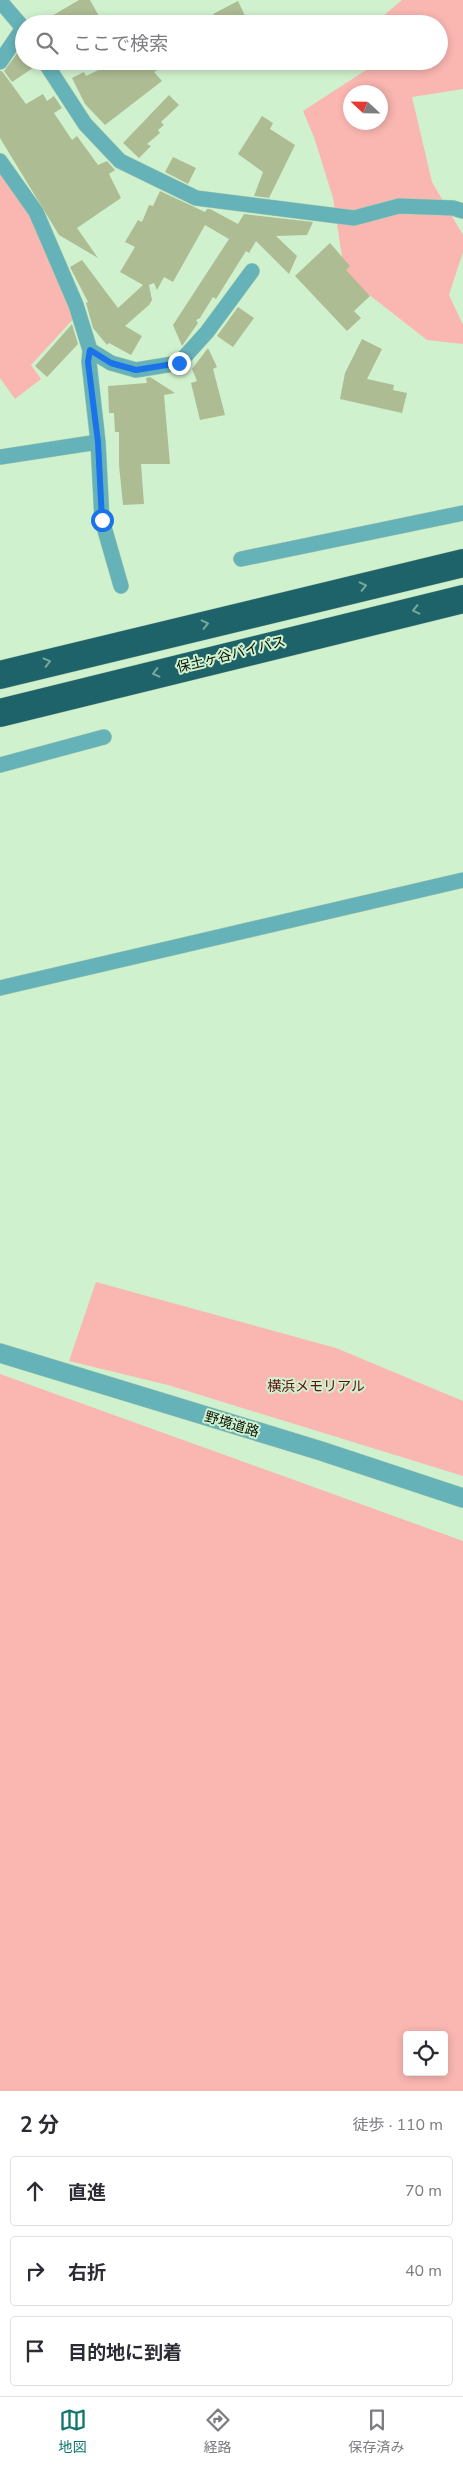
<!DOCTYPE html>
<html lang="ja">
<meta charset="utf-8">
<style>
:root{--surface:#fff;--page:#f2f2f3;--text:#2b2b33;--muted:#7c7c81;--line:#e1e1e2;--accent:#0f766e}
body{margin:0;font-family:"Nunito Sans","Noto Sans JP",sans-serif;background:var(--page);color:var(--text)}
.controls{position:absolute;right:15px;bottom:15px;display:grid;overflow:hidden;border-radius:5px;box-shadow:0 2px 8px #0003}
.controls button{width:45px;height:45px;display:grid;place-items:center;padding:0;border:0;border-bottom:1px solid var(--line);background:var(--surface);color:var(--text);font:25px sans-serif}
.compass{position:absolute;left:343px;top:85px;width:45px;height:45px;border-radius:50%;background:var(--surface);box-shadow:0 2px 8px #0003;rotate:292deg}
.stop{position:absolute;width:15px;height:15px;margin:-11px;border:4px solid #1a73e8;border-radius:50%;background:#fff}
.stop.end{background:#1a73e8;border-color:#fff;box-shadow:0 1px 5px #0008}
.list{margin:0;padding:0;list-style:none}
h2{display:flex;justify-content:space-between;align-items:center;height:65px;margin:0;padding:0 20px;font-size:21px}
h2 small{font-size:16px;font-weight:400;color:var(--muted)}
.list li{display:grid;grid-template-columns:32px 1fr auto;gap:15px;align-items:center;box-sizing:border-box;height:70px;margin:0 10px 10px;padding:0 10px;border:1px solid var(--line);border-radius:5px}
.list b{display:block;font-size:19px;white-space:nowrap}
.list em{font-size:16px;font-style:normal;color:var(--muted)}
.icon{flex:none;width:28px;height:28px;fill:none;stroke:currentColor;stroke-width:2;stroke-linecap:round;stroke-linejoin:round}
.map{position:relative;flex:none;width:463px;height:2091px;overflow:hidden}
.search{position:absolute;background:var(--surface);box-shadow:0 2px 8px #0003;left:15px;right:15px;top:15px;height:55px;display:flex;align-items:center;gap:12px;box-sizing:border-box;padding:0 18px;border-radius:28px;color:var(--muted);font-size:19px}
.sheet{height:305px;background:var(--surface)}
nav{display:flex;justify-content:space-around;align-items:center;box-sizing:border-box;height:70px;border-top:1px solid var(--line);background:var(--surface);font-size:14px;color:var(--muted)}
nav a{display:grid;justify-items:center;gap:2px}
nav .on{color:var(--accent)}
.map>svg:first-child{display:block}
</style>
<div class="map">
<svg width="463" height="2091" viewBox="0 0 463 2091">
<rect width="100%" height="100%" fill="#d0f1ce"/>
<path fill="#fab6b1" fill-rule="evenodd" d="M 402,0 L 463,0 L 463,89 L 412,97 L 432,182 L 463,235 L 463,252 L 449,295 L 463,325 L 463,344 L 427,340 L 345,276 L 333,198 L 314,137 L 303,111 L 380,61 L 439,61 L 439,24 L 383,24 L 383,16 ZM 350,92 L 380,92 L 380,122 L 350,122 Z
M 0,171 L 27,209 L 75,317 L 31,365 L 41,379 L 15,399 L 0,378 Z
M 96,1282 L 336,1348 L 463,1401 L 463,1476 L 168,1385 L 69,1361 Z
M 0,1374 L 463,1541 L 463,2091 L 0,2091 ZM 407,2035 L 444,2035 L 444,2072 L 407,2072 Z"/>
<path fill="#adbc93" d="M 79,0 L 90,0 L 99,16 L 84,24 L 38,24 Z
M 238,1 L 249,24 L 218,24 L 213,14 Z
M 24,44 L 24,61 L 35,61 L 36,66 L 12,82 L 4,71 Z
M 117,61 L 174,61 L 154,72 L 162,81 L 105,125 L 85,104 L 72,78 L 84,72 L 86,76 Z
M 0,71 L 2,71 L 26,104 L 43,94 L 47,101 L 54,96 L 62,108 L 54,113 L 72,140 L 77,136 L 98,165 L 107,161 L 115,170 L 109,174 L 121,198 L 77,228 L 98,258 L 59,235 L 0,138 Z
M 169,95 L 179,105 L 161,122 L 164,125 L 158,130 L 160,133 L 147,144 L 151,146 L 139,158 L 123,143 Z
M 262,116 L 273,123 L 270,129 L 295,145 L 269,198 L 254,196 L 263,172 L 238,154 Z
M 173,157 L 196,168 L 188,184 L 165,172 Z
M 160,191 L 205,212 L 207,209 L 210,209 L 238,224 L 244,214 L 313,222 L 307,235 L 276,236 L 297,256 L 289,274 L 256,241 L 249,253 L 246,251 L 216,299 L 213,297 L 200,318 L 196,320 L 198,323 L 182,346 L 173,325 L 229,239 L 205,225 L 173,282 L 164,277 L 157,290 L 154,283 L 149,285 L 152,300 L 149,305 L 125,326 L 142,336 L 131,355 L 109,343 L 107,345 L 93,328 L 86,303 L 88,302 L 70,267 L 82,260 L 118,308 L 143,285 L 120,272 L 135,247 L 125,242 L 138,220 L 142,222 L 149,205 L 153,206 Z
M 330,243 L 350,266 L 346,270 L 370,296 L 354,311 L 361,318 L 347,331 L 295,276 Z
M 238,307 L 254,318 L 233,347 L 217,336 Z
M 72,324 L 78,344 L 47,377 L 35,366 Z
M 362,339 L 382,349 L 367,379 L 394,385 L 393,390 L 407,393 L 402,413 L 340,399 L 345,373 Z
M 208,348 L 217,367 L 213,369 L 225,415 L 200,420 L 191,383 L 197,381 L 192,369 Z
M 150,377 L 175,393 L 164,395 L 170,464 L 141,464 L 144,504 L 123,505 L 119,465 L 119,432 L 115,432 L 114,413 L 109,413 L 108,386 L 147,383 L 146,378 Z"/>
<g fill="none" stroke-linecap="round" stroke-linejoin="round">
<defs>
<path id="minor" d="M 0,1 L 24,29
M 44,61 L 85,124 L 120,161 L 196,198 L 354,218 L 399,206 L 453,208 L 463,211
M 0,62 L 23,28
M 0,161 L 36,212 L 76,305 L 90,350 L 89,362 L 98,442 L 102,520 L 121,586
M 90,350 L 111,363 L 136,370 L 179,363 L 207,332 L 252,271
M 0,457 L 98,442
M 241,559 L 463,513
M 0,765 L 104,737
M 0,988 L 463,880"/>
<path id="tertiary" d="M 0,1353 L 321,1451 L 463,1498"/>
<path id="motorway" d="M 0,675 L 463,563
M 0,713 L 463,599"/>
</defs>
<use href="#minor" stroke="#b0cdae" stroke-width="16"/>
<use href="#tertiary" stroke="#b0cdae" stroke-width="20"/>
<use href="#motorway" stroke="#b0cdae" stroke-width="29"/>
<use href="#minor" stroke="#66b2b9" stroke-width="15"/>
<use href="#tertiary" stroke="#66b2b9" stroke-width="19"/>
<use href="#motorway" stroke="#1e6369" stroke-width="28"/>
</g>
<defs><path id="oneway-chevron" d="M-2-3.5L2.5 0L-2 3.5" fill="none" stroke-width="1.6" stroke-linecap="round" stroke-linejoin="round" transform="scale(1.25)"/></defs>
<g stroke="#77aa9c">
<use href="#oneway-chevron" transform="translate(363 586) rotate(-13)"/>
<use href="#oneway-chevron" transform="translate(416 610) rotate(167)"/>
<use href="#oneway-chevron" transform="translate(205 624) rotate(-13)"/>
<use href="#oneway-chevron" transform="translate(47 662) rotate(-15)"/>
<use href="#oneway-chevron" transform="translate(156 673) rotate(166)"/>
</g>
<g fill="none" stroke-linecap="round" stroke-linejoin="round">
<path stroke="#1a73e8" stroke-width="6" d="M 102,520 L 98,442 L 88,362 L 90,350 L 111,363 L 136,370 L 179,363"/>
</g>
<g text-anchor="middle" stroke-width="4" stroke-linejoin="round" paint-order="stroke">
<g font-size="14" fill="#071207" stroke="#d0f1ce">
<text transform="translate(231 654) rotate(-14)" y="5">保土ヶ谷バイパス</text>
<text transform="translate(232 1424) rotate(17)" y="5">野境道路</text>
</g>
<g font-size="14" fill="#5f1015" stroke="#d0f1ce">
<text x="316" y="1391">横浜メモリアル</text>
</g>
</g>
</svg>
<div class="controls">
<button><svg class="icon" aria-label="locate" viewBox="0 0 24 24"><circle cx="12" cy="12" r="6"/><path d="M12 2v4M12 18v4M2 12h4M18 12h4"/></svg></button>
</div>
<svg class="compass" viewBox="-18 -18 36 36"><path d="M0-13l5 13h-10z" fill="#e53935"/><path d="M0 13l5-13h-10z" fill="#7c7c81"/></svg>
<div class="stop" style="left:102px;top:520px"></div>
<div class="stop end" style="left:179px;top:363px"></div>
<div class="search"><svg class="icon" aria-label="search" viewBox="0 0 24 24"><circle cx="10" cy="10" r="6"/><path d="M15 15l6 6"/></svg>ここで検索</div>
</div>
<section class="sheet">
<h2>2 分<small>徒歩 · 110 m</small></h2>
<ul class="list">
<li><svg class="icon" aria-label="ahead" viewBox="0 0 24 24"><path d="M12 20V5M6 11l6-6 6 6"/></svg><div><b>直進</b></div><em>70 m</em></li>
<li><svg class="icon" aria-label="right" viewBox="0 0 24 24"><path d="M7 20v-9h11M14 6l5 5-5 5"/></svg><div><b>右折</b></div><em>40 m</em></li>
<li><svg class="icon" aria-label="arrive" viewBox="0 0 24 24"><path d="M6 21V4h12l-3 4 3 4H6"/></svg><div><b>目的地に到着</b></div></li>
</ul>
</section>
<nav>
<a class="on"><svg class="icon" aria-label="map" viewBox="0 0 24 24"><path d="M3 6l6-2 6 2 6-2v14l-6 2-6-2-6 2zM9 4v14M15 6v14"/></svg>地図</a>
<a><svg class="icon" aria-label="directions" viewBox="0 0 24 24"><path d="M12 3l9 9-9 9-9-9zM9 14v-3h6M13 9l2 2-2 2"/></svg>経路</a>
<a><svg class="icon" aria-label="saved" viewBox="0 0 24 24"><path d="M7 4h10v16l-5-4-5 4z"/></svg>保存済み</a>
</nav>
